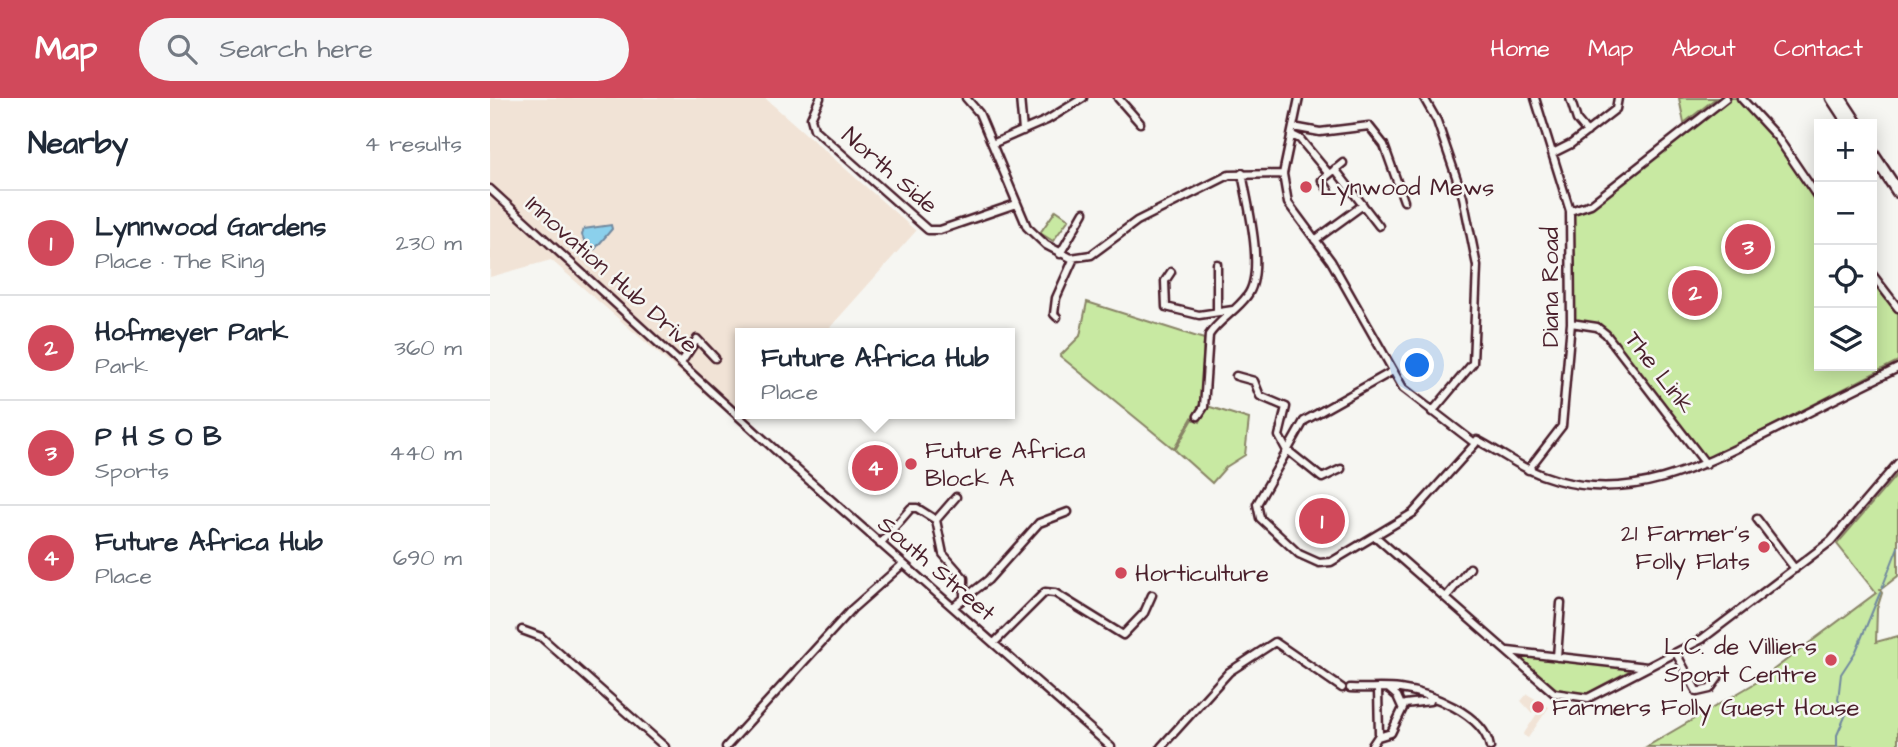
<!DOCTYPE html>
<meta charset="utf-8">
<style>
:root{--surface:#fff;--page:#f6f6f7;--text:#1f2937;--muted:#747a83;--line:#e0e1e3;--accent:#d1495b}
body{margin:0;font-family:"Architects Daughter",sans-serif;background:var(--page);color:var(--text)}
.controls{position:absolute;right:21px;top:21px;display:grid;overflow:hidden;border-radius:0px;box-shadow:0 4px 18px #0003}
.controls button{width:63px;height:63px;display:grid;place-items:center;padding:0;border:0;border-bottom:2px solid var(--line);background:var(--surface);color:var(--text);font:35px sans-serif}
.you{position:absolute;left:928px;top:268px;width:24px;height:24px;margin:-18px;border:5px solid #fff;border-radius:50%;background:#1a73e8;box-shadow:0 0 0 10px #1a73e833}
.badge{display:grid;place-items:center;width:46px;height:46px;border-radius:50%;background:var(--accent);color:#fff;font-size:23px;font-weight:700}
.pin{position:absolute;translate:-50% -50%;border:4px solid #fff;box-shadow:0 2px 7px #0006}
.popup{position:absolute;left:245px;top:230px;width:280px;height:91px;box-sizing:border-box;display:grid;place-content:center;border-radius:0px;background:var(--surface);filter:drop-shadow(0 2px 5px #0005);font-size:23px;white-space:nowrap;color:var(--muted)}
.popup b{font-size:26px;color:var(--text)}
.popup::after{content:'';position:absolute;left:50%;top:100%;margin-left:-14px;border:14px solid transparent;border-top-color:var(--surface)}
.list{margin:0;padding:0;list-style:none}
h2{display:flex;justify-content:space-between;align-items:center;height:91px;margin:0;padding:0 28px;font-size:30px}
h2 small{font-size:23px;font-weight:400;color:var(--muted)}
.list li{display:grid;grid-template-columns:46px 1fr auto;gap:21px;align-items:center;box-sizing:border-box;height:105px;padding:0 28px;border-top:2px solid var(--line)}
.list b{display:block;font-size:26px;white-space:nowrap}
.list p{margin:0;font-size:23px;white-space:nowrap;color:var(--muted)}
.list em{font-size:23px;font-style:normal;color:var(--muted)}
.icon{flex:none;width:38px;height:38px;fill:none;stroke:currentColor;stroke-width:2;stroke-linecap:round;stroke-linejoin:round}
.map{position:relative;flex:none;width:1408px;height:649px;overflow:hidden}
header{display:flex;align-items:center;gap:42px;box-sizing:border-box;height:98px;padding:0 35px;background:var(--accent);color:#fff}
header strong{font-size:33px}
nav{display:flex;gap:38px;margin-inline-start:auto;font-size:24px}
.search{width:490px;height:63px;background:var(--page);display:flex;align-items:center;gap:18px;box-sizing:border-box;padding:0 24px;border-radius:38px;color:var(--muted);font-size:26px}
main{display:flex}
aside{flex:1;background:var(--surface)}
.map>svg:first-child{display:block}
</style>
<header>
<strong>Map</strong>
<div class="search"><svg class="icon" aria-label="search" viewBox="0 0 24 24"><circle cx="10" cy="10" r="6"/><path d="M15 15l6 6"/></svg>Search here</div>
<nav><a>Home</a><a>Map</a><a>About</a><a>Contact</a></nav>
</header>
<main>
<aside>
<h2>Nearby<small>4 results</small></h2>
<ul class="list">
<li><span class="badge">1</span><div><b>Lynnwood Gardens</b><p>Place · The Ring</p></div><em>230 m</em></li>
<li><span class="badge">2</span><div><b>Hofmeyer Park</b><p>Park</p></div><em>360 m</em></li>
<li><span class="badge">3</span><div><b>P H S O B</b><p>Sports</p></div><em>440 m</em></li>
<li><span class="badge">4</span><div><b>Future Africa Hub</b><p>Place</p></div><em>690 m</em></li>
</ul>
</aside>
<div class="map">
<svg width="1408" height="649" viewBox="0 0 1408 649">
<rect width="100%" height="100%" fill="#f6f6f2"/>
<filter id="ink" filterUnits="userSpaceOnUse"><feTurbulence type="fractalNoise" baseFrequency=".0143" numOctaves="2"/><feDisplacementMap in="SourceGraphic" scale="14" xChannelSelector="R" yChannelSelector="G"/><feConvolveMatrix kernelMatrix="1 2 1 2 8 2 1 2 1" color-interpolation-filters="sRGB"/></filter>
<g filter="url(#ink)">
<path fill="#f1e3d6" d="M 0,0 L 275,0 L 426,133 L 335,235 L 250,235 L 250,316 L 265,316 L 253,329 L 61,162 L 0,179 Z
M 1037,596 L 1059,609 L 1038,640 L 1033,637 L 1048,614 L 1045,611 L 1042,615 L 1031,603 Z"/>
<path fill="#c8e9a2" stroke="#898466" stroke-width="2" d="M 1189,0 L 1226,0 L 1194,25 Z
M 1241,0 L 1248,0 L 1282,33 L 1329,101 L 1329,268 L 1382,268 L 1382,177 L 1408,214 L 1408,263 L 1216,362 L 1110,231 L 1081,225 L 1080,113 L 1100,110 Z
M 566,112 L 579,121 L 563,143 L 550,135 Z
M 597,204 L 714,241 L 711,304 L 684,351 L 570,258 L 590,238 Z
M 717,308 L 759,321 L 755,357 L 736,369 L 722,385 L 685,352 L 703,321 L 710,324 Z
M 1408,375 L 1408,478 L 1390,492 L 1392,495 L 1387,511 L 1386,544 L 1408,538 L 1408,649 L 1156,649 L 1267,584 L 1386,495 L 1347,446 Z
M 1031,558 L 1143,571 L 1094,597 L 1065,593 L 1028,559 Z"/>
<path fill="#8bd0ec" stroke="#71899f" stroke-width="2" d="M 121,127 L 122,131 L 105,151 L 96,147 L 92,137 L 94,131 Z"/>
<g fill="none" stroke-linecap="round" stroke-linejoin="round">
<path stroke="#71899f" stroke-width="2" d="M 1392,490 L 1408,449
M 1347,649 L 1347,637 L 1357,614 L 1348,602 L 1351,576 L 1366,553 L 1390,495"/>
<defs>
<path id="street" d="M 330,0 L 321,20 L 324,31 L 438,132 L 450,132 L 526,106
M 476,0 L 489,15 L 537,129 L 556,147 L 581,160 L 601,157 L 647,123 L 739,77 L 793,76
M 530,0 L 533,33
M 628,0 L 650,25
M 809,0 L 793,76 L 798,105 L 841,163 L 913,290 L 982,343
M 934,0 L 947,23 L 973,99 L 987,168 L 983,265 L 942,314
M 1080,0 L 1087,22 L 1097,34
M 1251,0 L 1287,39 L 1329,101
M 803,29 L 830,34 L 879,28 L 894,47 L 914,103
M 802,37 L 810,41 L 839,76
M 502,46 L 557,22 L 593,0
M 1063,55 L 1081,46 L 1126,11 L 1128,0
M 845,71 L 889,128
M 0,91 L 305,370 L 621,649
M 839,93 L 832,82 L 853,65
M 1080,113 L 1101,106 L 1236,0
M 825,142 L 873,107
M 570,156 L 594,114
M 727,166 L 727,213
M 681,174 L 675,183 L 676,209 L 709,217 L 743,212
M 1382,176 L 1408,210
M 567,219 L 564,216 L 566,200 L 584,160
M 1081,225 L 1107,229 L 1116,236 L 1216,366
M 191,265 L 207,241 L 225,260
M 903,273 L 814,323 L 767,406 L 770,420 L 809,456 L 829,465 L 841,464 L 923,415 L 985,346
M 746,278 L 764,283 L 770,298 L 796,309 L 789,338 L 796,351 L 832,380 L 851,371
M 708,318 L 714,309 L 719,237 C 729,222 746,213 757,198 C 776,174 757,104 752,75
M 987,342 C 1016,357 1033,373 1067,382 C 1147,404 1215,366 1284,332 C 1325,311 1367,290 1408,270
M 1038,372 L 1072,328 L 1081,225 L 1080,113 L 1045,0
M 1267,421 L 1305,471
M 446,422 L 453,456 L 474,480 L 474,499
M 886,439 L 1064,595 L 1098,600 L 1212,541 L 1341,443 L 1408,365
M 390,446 L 421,410 L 427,410 L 446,422 L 466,399
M 956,499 L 980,470
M 463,509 L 498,482 L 549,425 L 578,414
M 32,532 L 51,539 L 175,649
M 504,545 L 555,494 L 565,495 L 633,537 L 654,515 L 662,497
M 1018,553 L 1157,569
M 1186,555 L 1207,594 L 1220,591 L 1228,580
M 1067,559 L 1071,505
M 860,590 C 876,591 894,589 910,591 C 940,595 994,616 1000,649
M 899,591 L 907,598 L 912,609
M 888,639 L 901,635 L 915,606 L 940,603
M 236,649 L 362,511 L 413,466
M 671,649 L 739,574 L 785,544 L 852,590
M 881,649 L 889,637 L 888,592"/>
<path id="primary" d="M 1342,0 L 1359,26
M 1350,0 L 1367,26
M 1382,55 L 1408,94"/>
</defs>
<use href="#street" stroke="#4a1f2b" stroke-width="11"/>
<use href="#primary" stroke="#4a1f2b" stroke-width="15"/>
<use href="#street" stroke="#f6f6f2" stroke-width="6"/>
<use href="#primary" stroke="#f6f6f2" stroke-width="10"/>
</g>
</g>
<g fill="#d1495b" stroke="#f6f6f2" stroke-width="2.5">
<circle cx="816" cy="89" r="7"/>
<circle cx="421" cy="366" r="7"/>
<circle cx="1274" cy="449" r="7"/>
<circle cx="631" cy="475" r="7"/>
<circle cx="1341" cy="562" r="7"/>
<circle cx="1048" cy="609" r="7"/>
</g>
<g text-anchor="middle" stroke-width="5" stroke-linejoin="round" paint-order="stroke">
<g font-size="24" fill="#4a1f2b" stroke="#f6f6f2">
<text transform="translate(400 72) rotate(41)" y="8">North Side</text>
<text transform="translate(122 176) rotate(42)" y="8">Innovation Hub Drive</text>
<text transform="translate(1060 189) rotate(-90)" y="8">Diana Road</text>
<text transform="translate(1170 274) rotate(52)" y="8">The Link</text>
<text transform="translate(447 470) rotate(41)" y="8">South Street</text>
</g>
<g font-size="24" fill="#4a1f2b" stroke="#f6f6f2" text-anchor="start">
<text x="830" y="97">Lynwood Mews</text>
<text x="435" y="360">Future Africa<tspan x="435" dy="28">Block A</tspan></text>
<text x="1260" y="443" text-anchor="end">21 Farmer's<tspan x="1260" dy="28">Folly Flats</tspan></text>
<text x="645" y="483">Horticulture</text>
<text x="1327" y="556" text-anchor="end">L.C. de Villiers<tspan x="1327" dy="28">Sport Centre</tspan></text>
<text x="1062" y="617">Farmers Folly Guest House</text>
</g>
</g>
</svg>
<div class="controls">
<button>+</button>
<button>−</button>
<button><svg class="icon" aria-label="locate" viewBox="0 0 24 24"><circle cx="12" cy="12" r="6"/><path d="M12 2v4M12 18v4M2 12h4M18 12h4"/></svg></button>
<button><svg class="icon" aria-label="layers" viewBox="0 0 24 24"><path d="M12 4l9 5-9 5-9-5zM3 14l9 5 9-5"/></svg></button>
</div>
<div class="you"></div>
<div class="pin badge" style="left:832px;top:423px">1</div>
<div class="pin badge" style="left:1205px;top:195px">2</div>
<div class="pin badge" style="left:1258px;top:149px">3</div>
<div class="pin badge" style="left:385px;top:370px">4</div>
<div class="popup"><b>Future Africa Hub</b>Place</div>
</div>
</main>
